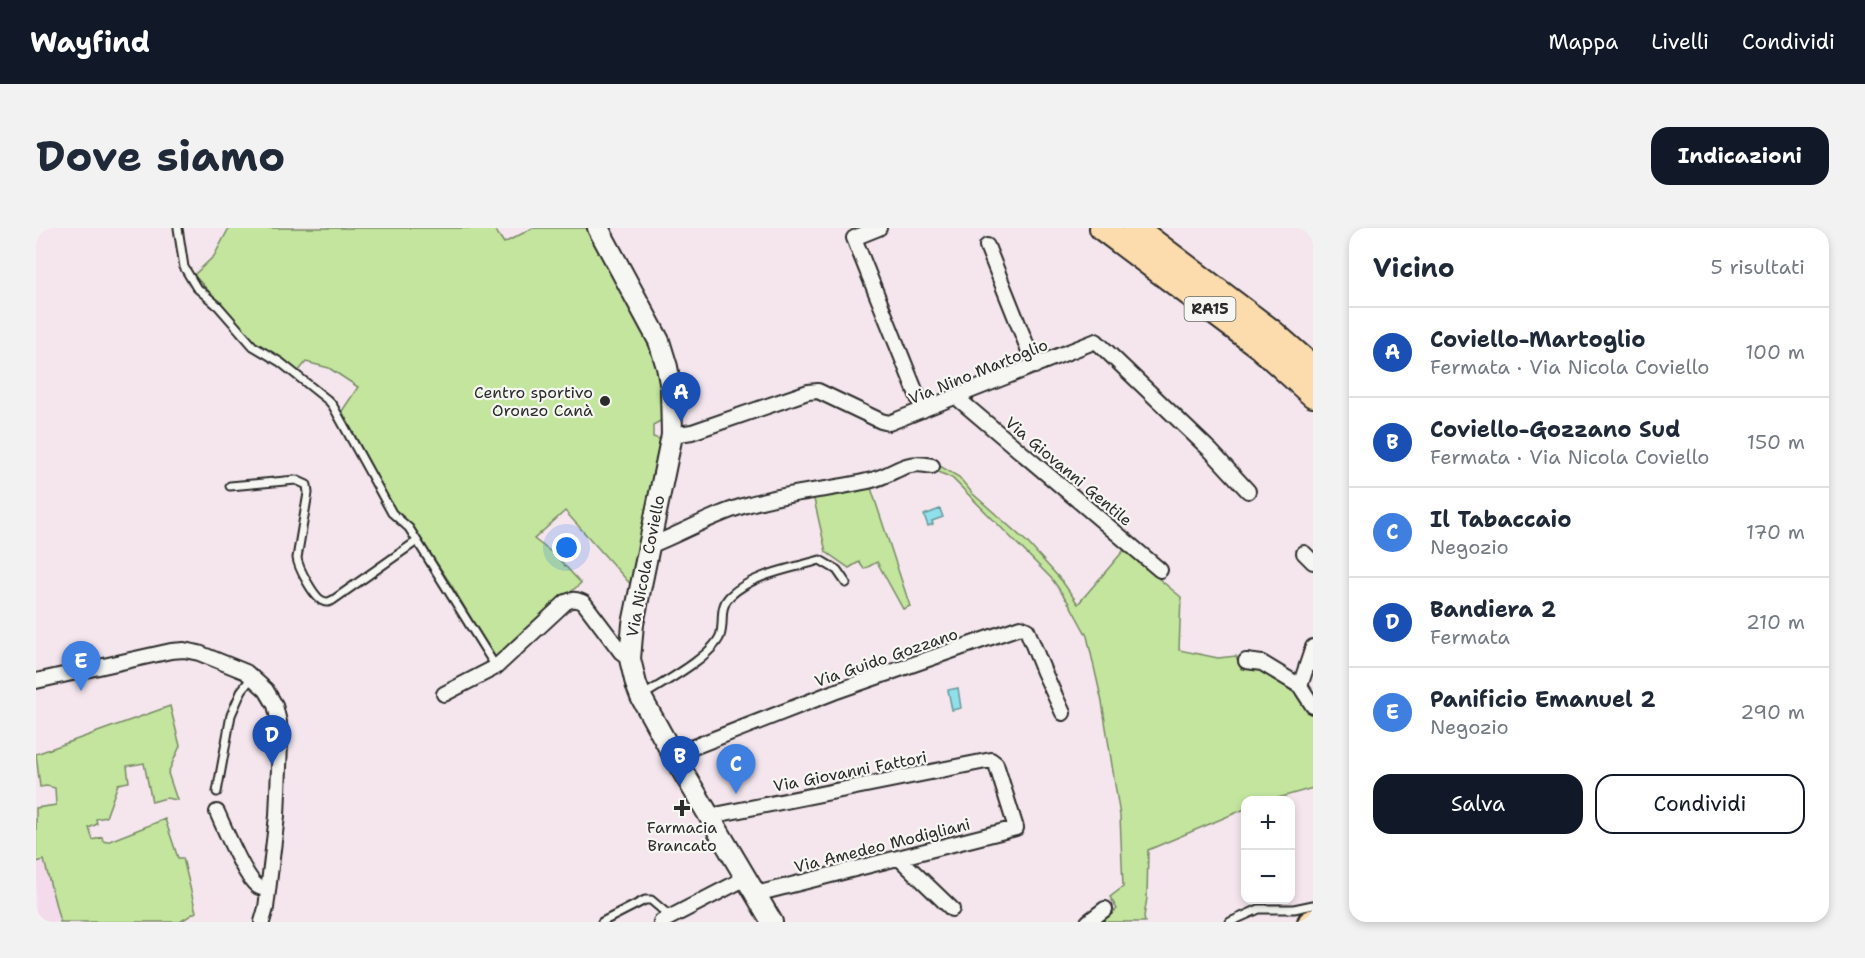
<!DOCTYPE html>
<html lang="it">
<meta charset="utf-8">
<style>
:root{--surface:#fff;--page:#f2f2f3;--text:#1f2937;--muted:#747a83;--line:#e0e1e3;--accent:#111827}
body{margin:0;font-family:"Shantell Sans",sans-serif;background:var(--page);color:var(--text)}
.controls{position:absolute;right:18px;bottom:18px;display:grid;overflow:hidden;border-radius:12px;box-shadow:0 3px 9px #0003}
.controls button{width:54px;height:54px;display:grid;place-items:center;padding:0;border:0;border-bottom:2px solid var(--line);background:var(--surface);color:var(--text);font:30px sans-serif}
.you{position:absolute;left:531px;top:320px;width:21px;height:21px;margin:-15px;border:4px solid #fff;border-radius:50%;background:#1a73e8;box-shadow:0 0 0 9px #1a73e833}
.badge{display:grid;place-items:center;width:39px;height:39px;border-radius:50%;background:var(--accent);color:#fff;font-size:20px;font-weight:700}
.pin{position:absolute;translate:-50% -50px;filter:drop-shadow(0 2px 3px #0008)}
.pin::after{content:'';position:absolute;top:32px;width:21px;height:18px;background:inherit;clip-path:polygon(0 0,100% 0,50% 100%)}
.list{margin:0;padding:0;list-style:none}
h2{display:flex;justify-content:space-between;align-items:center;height:78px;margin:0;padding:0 24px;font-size:26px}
h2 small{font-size:20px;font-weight:400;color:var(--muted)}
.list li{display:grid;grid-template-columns:39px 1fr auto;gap:18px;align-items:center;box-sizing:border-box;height:90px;padding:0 24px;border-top:2px solid var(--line)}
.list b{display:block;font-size:22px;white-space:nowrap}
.list p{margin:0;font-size:20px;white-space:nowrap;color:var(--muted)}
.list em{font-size:20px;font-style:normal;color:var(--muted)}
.actions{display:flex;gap:12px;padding:18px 24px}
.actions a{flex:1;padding:14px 0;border:2px solid var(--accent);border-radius:18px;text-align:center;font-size:21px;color:var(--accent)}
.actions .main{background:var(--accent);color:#fff}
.map{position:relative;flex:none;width:1277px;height:694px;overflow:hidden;border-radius:18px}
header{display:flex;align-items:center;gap:36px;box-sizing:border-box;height:84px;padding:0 30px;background:var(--accent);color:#fff}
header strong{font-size:28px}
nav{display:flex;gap:33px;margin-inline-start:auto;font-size:21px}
.intro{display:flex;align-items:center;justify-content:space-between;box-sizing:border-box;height:144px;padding:0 36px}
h1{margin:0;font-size:42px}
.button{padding:15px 27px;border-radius:18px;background:var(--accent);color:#fff;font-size:21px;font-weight:700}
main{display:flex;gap:36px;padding:0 36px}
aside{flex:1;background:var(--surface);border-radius:18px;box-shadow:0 3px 9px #0003}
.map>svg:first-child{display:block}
</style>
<header>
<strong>Wayfind</strong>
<nav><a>Mappa</a><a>Livelli</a><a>Condividi</a></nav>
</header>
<div class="intro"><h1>Dove siamo</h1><a class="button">Indicazioni</a></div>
<main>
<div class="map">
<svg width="1277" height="694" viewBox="0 0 1277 694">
<rect width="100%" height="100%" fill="#f5e6ee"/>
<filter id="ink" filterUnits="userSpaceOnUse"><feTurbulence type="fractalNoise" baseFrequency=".0167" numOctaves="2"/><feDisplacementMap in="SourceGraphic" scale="12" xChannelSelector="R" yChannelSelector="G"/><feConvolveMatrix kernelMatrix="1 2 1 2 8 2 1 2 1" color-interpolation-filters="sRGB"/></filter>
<g filter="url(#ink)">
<path fill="#f4dbeb" d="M 8,632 L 24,694 L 0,694 L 0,634 Z"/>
<path fill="#c3e59e" stroke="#778864" stroke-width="1.5" d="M 193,0 L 458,0 L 468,15 L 497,0 L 554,0 C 579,46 611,93 623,145 C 627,161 627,175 628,191 L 617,197 L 617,209 L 627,212 L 597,359 L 529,283 L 498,311 L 519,327 L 545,355 L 475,417 L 463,430 L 458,429 L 416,358 L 375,296 L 361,286 L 306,183 L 322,159 L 293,140 L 270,134 L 262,144 L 248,131 L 223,118 L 158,47 L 178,28 Z
M 902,237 L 923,249 L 937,266 L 991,314 L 1026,353 L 1042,376 L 1088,322 L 1145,369 L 1143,422 L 1182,430 L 1200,428 L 1205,441 L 1226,440 L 1272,476 L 1277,485 L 1277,560 L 1235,572 L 1210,572 L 1209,581 L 1112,622 L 1111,670 L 1108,689 L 1109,694 L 1064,694 L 1081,681 L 1074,669 L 1087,659 L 1084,588 L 1066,474 L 1051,408 L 1034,377 L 1016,351 L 916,250 L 900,243 Z
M 834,257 L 874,378 L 867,381 L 841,334 L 828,341 L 823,334 L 813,340 L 790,324 L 777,267 L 805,262 L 812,265 L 820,264 L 822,260 Z
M 134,478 L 144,518 L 132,545 L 141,572 L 130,570 L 116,574 L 108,535 L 91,538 L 93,554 L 82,556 L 70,589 L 60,591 L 61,596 L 53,600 L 57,612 L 66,609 L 67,613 L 71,614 L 129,591 L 142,630 L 147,630 L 160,684 L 144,694 L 24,694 L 8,632 L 0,634 L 0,580 L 20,577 L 19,560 L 11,558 L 4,559 L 0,526 Z"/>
<path fill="#8fe0e9" stroke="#67989d" stroke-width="1.5" d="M 904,281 L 907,289 L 896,293 L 897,296 L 892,298 L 888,287 Z
M 922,460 L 925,480 L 916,482 L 912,462 Z"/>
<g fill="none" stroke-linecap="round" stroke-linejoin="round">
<defs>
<path id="service" d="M 142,0 L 148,39 L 160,59 L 182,78 L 217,118 L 244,134 L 293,173 L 297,178 L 356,285 L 373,300 L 460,439
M 194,258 L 260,252 L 271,257 L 272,265 L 261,330 C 262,339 278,370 287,373 C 291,375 293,374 297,372 L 381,313
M 608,467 C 628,454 675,429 684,408 C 689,394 682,380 694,368 C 717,346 754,341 784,332 L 801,342 L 810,355
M 181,564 L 195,487 L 206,462 L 217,448
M 566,694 L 609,672 L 615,672 L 635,689
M 1194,694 L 1223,681 L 1258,681 L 1277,677"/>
<path id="minor" d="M 843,0 L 818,10 L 887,182
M 951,18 L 999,138
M 920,169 L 1124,342
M 636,207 L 656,204 L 772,164 L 782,163 L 845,193 L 853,195 L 1060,113 L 1175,223 L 1212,263
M 613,318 C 647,305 679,285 714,276 C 754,264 796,262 836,252 C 860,246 868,231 896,238
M 1268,325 L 1277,334
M 1210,433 L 1226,435 L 1264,458 L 1277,478
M 0,453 L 135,423 L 148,422 L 163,425 L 210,444 L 230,462 L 239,477 L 243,494 L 244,516 L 241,588 L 230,680 L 226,694
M 1264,458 L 1277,419
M 408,466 L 460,439 L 530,374 C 537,371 541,371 548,375 L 585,424 L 594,431
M 637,527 L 798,464 L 984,399 L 991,402 L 1008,444 L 1027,485
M 181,584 C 188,599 210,653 223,659 C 226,661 229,660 232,661
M 674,588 L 955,532 L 960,536 L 980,600 L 720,666
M 863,630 L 916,681
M 625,694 L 710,650
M 1052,694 L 1069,681"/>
<path id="secondary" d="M 562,0 L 623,113 L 631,139 L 635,160 L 636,207 L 597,396 L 594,431 L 600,456 L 605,469 L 637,527 L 736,694"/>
<path id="primary" d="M 1273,694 L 1277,692"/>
<path id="motorway" d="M 1066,0 L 1223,118 L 1277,167
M 1099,0 L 1236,104 L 1277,140"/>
</defs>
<use href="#service" stroke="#2b2b2b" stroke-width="11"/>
<use href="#minor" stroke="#2b2b2b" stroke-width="18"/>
<use href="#secondary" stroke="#2b2b2b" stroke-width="24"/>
<use href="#primary" stroke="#2b2b2b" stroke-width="26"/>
<use href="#motorway" stroke="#2b2b2b" stroke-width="28"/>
<use href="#service" stroke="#f6f6f2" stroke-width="7"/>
<use href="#minor" stroke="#f6f6f2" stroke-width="14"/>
<use href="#secondary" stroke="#f6f6f2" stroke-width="20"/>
<use href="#primary" stroke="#fcdcac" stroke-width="21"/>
<use href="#motorway" stroke="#fcdcac" stroke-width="24"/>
</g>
</g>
<g fill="#2b2b2b" stroke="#f6f6f2" stroke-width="2">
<circle cx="569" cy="173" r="6"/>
<path d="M643 571h6v6h6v6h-6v6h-6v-6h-6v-6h6z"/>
</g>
<g text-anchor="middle" stroke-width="4.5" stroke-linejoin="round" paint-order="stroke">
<rect fill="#f6f6f2" stroke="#686867" stroke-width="1.5" x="1148.5" y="69" width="51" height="24" rx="4.5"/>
<g font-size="15" font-weight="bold" fill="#2b2b2b">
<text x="1174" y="86">RA15</text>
</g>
<g font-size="16" fill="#2b2b2b" stroke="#f6f6f2">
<text transform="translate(942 143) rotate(-22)" y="6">Via Nino Martoglio</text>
<text transform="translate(1033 243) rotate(40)" y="6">Via Giovanni Gentile</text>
<text transform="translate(609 338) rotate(-79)" y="6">Via Nicola Coviello</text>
<text transform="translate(850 429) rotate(-19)" y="6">Via Guido Gozzano</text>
<text transform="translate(814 543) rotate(-11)" y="6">Via Giovanni Fattori</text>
<text transform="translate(846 617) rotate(-14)" y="6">Via Amedeo Modigliani</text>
</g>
<g font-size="16" fill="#2b2b2b" stroke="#f6f6f2" text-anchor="end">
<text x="557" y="170">Centro sportivo<tspan x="557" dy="18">Oronzo Canà</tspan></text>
<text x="646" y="605" text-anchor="middle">Farmacia<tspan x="646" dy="18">Brancato</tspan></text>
</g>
</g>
</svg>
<div class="controls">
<button>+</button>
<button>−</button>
</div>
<div class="you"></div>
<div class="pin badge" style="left:645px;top:194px;background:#1a4fb4">A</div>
<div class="pin badge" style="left:644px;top:558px;background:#1a4fb4">B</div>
<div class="pin badge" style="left:700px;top:566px;background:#3f7fe0">C</div>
<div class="pin badge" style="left:236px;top:537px;background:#1a4fb4">D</div>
<div class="pin badge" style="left:45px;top:463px;background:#3f7fe0">E</div>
</div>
<aside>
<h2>Vicino<small>5 risultati</small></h2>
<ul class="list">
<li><span class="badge" style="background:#1a4fb4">A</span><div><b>Coviello-Martoglio</b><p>Fermata · Via Nicola Coviello</p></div><em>100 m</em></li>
<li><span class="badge" style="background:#1a4fb4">B</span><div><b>Coviello-Gozzano Sud</b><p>Fermata · Via Nicola Coviello</p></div><em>150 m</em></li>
<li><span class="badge" style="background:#3f7fe0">C</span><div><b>Il Tabaccaio</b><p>Negozio</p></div><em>170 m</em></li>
<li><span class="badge" style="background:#1a4fb4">D</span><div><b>Bandiera 2</b><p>Fermata</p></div><em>210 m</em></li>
<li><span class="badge" style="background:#3f7fe0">E</span><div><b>Panificio Emanuel 2</b><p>Negozio</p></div><em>290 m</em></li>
</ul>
<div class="actions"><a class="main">Salva</a><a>Condividi</a></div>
</aside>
</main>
